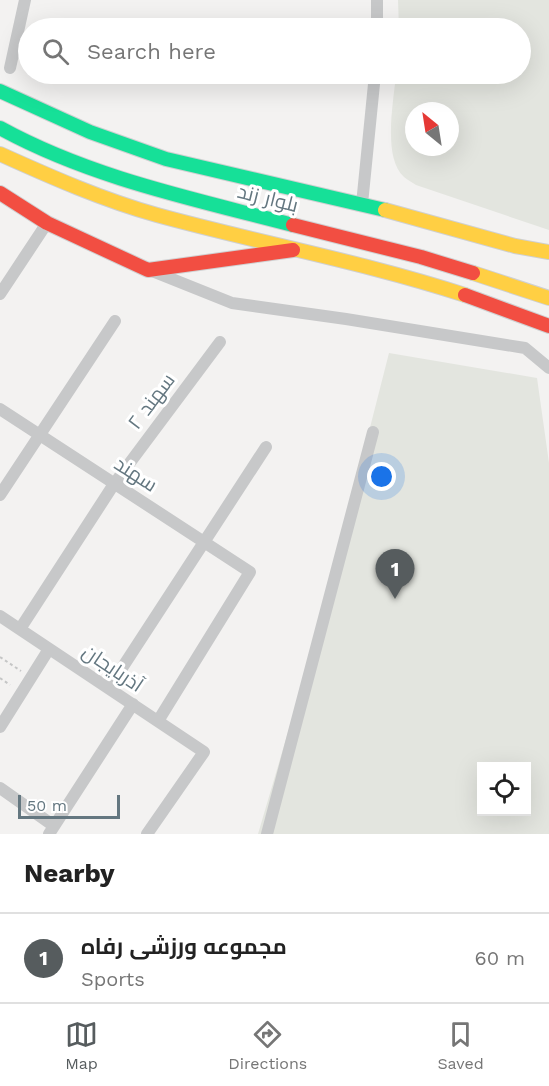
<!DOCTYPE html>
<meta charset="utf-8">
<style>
:root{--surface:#fff;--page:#f2f2f2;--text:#222;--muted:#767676;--line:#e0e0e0;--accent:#565c5e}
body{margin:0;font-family:"Work Sans",Cairo,sans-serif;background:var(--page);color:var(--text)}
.controls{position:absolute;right:18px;bottom:18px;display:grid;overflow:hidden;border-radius:0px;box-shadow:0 6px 24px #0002}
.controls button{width:54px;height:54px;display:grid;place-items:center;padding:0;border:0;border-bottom:2px solid var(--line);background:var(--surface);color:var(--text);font:30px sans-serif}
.compass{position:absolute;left:405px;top:102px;width:54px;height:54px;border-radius:50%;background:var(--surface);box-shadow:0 6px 24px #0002;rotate:330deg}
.scale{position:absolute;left:18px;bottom:15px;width:102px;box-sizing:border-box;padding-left:6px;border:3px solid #647780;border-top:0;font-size:16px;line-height:21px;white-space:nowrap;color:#647780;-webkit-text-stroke:4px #fff;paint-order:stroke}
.you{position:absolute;left:382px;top:477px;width:21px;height:21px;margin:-15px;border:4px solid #fff;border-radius:50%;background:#1a73e8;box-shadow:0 0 0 9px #1a73e833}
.badge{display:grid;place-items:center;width:39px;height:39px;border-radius:50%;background:var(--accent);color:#fff;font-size:20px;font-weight:700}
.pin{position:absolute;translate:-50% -50px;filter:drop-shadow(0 2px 3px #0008)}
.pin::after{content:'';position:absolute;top:32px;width:21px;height:18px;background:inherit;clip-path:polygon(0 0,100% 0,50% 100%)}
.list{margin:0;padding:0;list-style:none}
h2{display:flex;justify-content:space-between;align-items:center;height:78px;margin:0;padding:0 24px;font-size:26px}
h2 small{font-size:20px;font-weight:400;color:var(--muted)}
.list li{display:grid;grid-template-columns:39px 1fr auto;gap:18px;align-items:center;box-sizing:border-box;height:90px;padding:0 24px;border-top:2px solid var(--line)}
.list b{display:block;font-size:22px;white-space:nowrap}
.list p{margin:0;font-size:20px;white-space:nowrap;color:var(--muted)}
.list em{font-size:20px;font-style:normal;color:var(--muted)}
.icon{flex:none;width:33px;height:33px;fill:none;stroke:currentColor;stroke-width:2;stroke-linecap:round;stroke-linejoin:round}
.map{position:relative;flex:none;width:549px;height:834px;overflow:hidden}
.search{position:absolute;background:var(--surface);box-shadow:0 6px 24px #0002;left:18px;right:18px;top:18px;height:66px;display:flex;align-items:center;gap:15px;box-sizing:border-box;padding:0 21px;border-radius:33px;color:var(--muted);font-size:22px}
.sheet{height:168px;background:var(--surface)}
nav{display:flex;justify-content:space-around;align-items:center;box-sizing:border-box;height:84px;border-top:2px solid var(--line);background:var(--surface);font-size:16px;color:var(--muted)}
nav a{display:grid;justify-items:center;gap:3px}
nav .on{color:var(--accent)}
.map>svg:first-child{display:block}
</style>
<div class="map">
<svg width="549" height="834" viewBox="0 0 549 834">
<rect width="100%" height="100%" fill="#f3f2f1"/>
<path fill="#e3e5df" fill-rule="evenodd" d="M 398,0 L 549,0 L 549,230 L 416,185 C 412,182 407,180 404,177 C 382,157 394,100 396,74 L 520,74 L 520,28 L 399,28 ZM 414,111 L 450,111 L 450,147 L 414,147 Z
M 389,353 L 537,378 L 549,463 L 549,834 L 258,834 L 321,620 ZM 482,766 L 526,766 L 526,812 L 482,812 Z"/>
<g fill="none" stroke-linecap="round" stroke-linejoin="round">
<defs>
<path id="fast" d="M 0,91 L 90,132 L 166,159 L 385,210
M 0,128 C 91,178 194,199 293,225"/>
<path id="slow" d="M 0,154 C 51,177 103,200 157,215 C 259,243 364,262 465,295
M 385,210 L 515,246 L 549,252
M 473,273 L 549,298"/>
<path id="jam" d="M 0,193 L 47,223 L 148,270 L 293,250
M 293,225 L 421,257 L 473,273
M 465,295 L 549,326"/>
</defs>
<use href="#fast" stroke="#cfd0d1" stroke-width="16"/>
<use href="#slow" stroke="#cfd0d1" stroke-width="16"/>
<use href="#jam" stroke="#cfd0d1" stroke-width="16"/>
<path stroke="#c5c6c6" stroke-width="2" stroke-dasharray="3 3" stroke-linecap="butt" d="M 0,657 L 21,671
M 0,678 L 10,685"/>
<path stroke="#c7c8c9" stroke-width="12" d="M 377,0 L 377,28
M 10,68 L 25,0
M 362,204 L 375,74
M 152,271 L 232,303 L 346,319 L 525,348 L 549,368
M 0,294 L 47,223
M 0,409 L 250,572 L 158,721
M 0,495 L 115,321
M 0,616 L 204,752 L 147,834
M 20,629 L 114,484 L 220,342
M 109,688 L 266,447
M 0,727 L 49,649
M 0,788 L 54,826
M 49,834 L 133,704
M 267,834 L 373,432"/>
<use href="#fast" stroke="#16e098" stroke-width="14"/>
<use href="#slow" stroke="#ffcf43" stroke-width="14"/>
<use href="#jam" stroke="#f24e42" stroke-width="14"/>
</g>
<g text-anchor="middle" stroke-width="6" stroke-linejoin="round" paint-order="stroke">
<g font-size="20" fill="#647780" stroke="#fff">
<text transform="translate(268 198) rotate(14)" y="7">بلوار زند</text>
<text transform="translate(151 401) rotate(-53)" y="7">سهند ۲</text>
<text transform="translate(136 474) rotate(33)" y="7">سهند</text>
<text transform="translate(113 668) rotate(34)" y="7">آذربایجان</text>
</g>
</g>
</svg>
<div class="controls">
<button><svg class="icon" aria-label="locate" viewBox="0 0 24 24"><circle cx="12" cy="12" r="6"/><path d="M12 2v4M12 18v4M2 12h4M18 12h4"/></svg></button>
</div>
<svg class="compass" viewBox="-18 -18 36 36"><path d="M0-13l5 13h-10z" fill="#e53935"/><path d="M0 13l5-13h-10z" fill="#767676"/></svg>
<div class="scale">50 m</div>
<div class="you"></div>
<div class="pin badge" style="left:395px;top:599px">1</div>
<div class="search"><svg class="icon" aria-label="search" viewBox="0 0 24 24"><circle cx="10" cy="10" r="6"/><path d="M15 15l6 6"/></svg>Search here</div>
</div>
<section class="sheet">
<h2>Nearby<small></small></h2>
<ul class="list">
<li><span class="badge">1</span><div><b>مجموعه ورزشی رفاه</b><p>Sports</p></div><em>60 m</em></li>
</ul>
</section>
<nav>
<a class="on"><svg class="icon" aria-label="map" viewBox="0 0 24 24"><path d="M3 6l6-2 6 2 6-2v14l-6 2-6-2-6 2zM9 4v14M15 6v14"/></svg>Map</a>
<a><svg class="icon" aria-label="directions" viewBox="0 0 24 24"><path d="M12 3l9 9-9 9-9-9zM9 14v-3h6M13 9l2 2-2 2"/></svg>Directions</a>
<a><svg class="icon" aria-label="saved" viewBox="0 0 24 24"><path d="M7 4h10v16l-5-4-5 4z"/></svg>Saved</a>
</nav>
